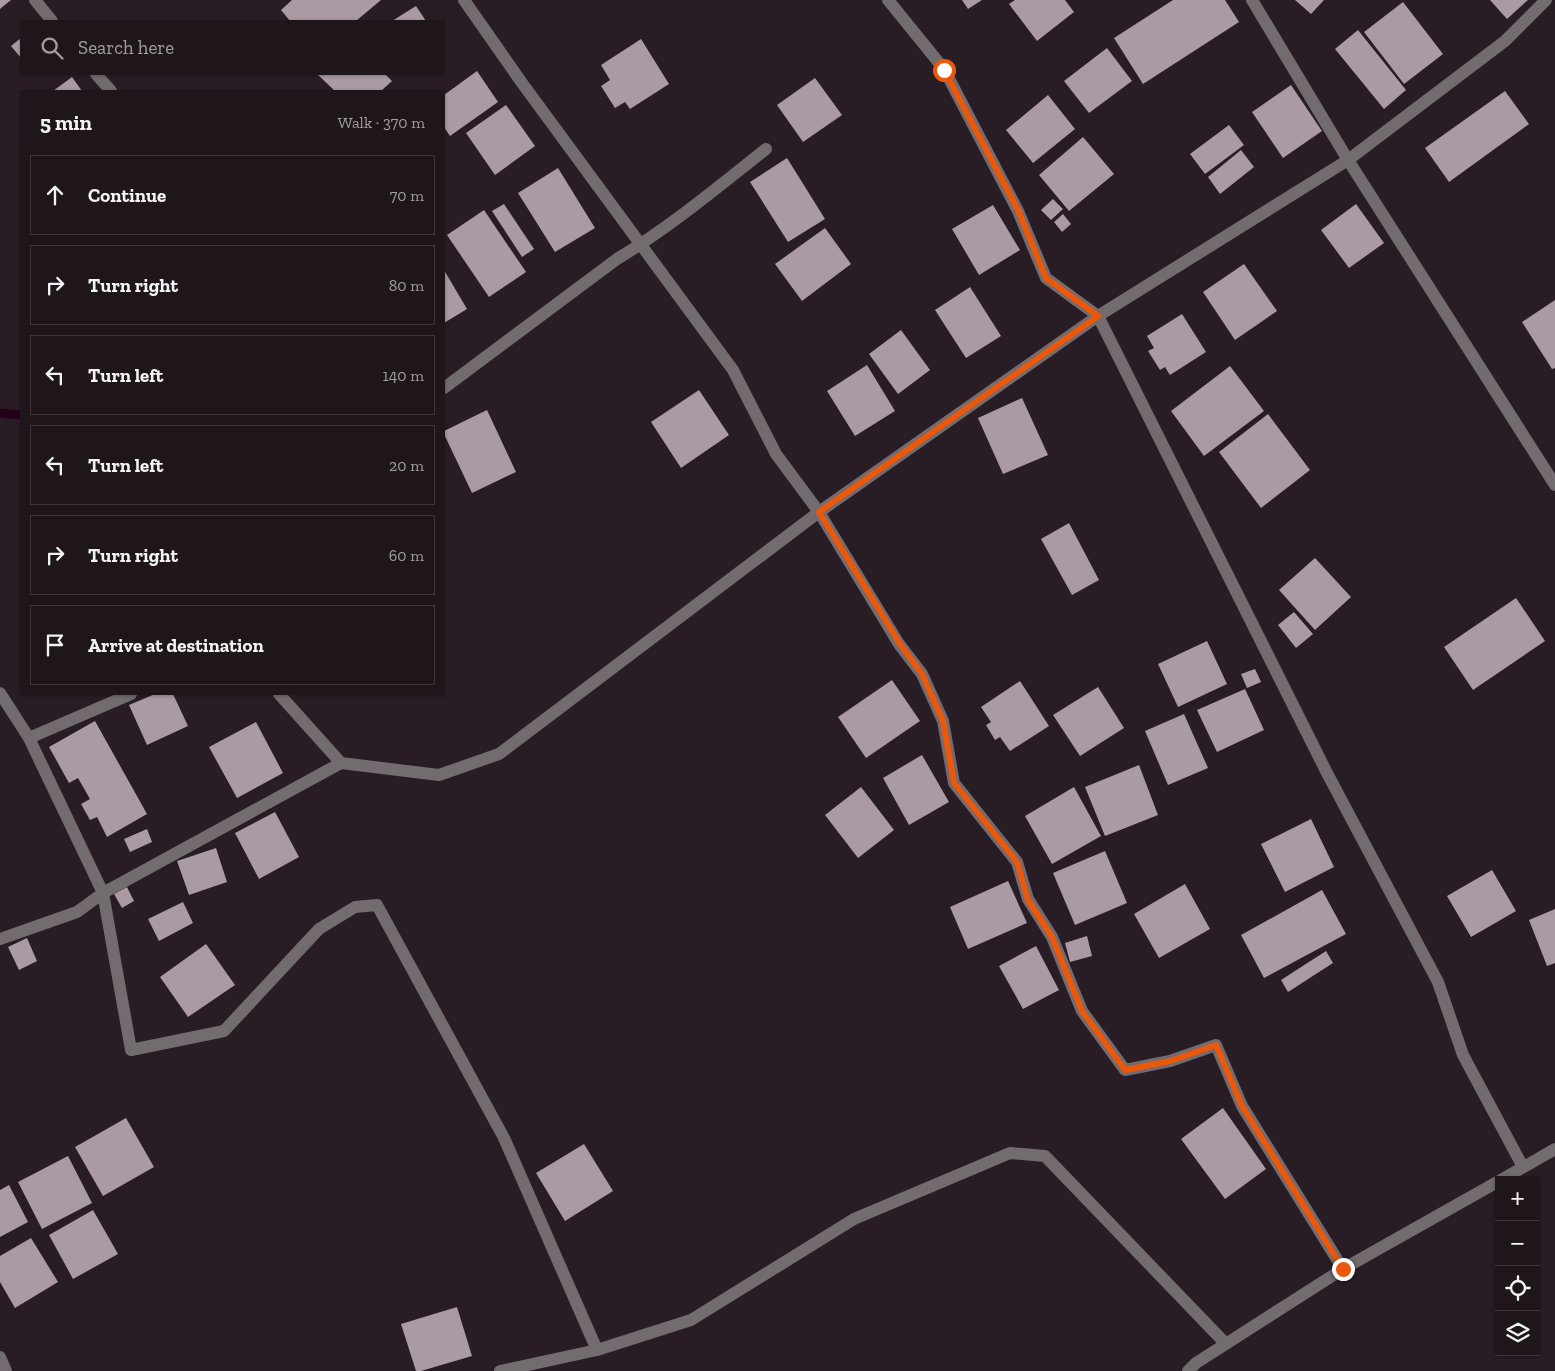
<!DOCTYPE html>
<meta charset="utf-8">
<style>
:root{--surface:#1f161c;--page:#271f25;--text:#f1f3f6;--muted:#a19fa3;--line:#3c353b}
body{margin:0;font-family:"Zilla Slab",serif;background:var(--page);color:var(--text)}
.controls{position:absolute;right:15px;bottom:15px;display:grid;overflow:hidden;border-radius:0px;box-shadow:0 1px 4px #0004}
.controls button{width:45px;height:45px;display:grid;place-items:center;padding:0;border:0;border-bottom:1px solid var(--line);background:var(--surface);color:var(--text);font:25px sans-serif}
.stop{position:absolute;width:15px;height:15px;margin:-11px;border:4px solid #ea580c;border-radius:50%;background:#fff}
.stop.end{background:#ea580c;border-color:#fff;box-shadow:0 1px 5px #0008}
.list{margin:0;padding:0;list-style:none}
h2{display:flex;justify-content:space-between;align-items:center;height:65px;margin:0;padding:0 20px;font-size:21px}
h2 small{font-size:16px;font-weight:400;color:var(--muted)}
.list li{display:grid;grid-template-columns:32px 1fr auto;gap:15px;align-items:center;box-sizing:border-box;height:80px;margin:0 10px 10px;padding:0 10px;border:1px solid var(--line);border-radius:0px}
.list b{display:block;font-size:19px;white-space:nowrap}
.list em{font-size:16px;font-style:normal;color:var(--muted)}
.icon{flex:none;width:28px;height:28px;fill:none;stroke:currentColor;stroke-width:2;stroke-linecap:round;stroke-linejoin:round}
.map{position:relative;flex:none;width:1555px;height:1371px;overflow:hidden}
.search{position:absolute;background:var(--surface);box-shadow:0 1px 4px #0004;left:20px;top:20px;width:425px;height:55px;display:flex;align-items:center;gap:12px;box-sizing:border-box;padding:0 18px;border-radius:0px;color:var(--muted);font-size:19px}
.panel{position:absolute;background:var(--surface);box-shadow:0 1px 4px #0004;left:20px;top:90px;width:425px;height:605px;border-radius:0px}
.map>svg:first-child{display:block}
</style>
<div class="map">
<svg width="1555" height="1371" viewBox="0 0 1555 1371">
<rect width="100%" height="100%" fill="#291d25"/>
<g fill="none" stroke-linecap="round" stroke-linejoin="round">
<path stroke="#230018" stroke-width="9" d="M 0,413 L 21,415"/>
</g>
<path fill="#a99aa3" d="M 0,0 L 11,0 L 0,9 Z
M 292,0 L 381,0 L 356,21 L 290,21 L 281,10 Z
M 962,0 L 982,0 L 968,9 Z
M 1015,0 L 1065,0 L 1074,12 L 1037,41 L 1009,4 Z
M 1173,0 L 1225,0 L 1239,22 L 1143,84 L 1114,38 Z
M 1295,0 L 1324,0 L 1311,14 Z
M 1490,0 L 1528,0 L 1507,19 Z
M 1403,2 L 1443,54 L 1404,84 L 1364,32 Z
M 416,6 L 426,21 L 392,21 Z
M 1358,30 L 1406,90 L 1384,109 L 1335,49 Z
M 21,38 L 21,58 L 11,46 Z
M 641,39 L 669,84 L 630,109 L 625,102 L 615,108 L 601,86 L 610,80 L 601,65 Z
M 1107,48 L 1132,81 L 1089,113 L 1064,81 Z
M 477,71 L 498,102 L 450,136 L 444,127 L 444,95 Z
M 317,74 L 385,74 L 392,81 L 381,91 L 335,91 Z
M 72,77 L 82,91 L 53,91 Z
M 815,78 L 842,115 L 803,142 L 777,105 Z
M 1291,85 L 1322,131 L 1283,158 L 1252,112 Z
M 1505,91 L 1529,124 L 1449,182 L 1425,148 Z
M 1048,95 L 1075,129 L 1033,163 L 1006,130 Z
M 506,105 L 535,146 L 495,175 L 466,133 Z
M 1229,125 L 1244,145 L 1205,174 L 1190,154 Z
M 1083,137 L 1114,174 L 1069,211 L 1039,175 Z
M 1241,150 L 1254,167 L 1220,194 L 1208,177 Z
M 787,158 L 825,219 L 788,242 L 750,182 Z
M 558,168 L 595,228 L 555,252 L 518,193 Z
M 1053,199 L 1063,209 L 1051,220 L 1041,210 Z
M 504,204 L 534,249 L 522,257 L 492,211 Z
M 1356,204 L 1384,243 L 1349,268 L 1321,230 Z
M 993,205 L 1020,250 L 979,275 L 952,229 Z
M 484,210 L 526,272 L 489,297 L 447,235 Z
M 1063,214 L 1071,224 L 1062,232 L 1054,222 Z
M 825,228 L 851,264 L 802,301 L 775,264 Z
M 1244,264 L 1277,311 L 1235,340 L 1203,292 Z
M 444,270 L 467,309 L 444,323 Z
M 970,287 L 1001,336 L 966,358 L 935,310 Z
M 1555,300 L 1555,368 L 1552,369 L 1522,322 Z
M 1182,314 L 1206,352 L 1170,375 L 1165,367 L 1160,370 L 1148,351 L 1154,348 L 1147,336 Z
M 901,330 L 930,370 L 898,394 L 869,354 Z
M 867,365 L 895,411 L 855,436 L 827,391 Z
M 1230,366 L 1264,411 L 1204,456 L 1171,411 Z
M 699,390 L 729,435 L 681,468 L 651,422 Z
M 1022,398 L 1048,455 L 1003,474 L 978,418 Z
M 487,410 L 516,472 L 472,493 L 444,434 L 444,431 Z
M 1268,414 L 1310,470 L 1261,508 L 1219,452 Z
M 1069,523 L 1099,580 L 1072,595 L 1041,539 Z
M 1315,558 L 1351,597 L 1315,630 L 1279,590 Z
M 1516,598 L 1545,641 L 1473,690 L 1444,647 Z
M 1294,612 L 1313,634 L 1296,648 L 1278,625 Z
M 1207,641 L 1227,684 L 1178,707 L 1158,664 Z
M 1255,669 L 1261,682 L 1247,688 L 1241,674 Z
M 892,680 L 920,721 L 866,758 L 838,717 Z
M 1020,681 L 1049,726 L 1010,751 L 1000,737 L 995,740 L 986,725 L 991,722 L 981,707 Z
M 1098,687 L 1124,728 L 1080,756 L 1053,715 Z
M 1245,689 L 1264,730 L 1217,752 L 1197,710 Z
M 155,694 L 173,694 L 188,726 L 147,745 L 129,705 Z
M 1184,714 L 1208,768 L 1168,785 L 1145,731 Z
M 95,721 L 147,814 L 107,837 L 97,817 L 90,820 L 81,804 L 90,799 L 78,778 L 69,783 L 49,747 Z
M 256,722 L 283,773 L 237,798 L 209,747 Z
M 922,755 L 949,802 L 909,825 L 883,778 Z
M 1139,765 L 1158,815 L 1105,836 L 1085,787 Z
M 861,787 L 894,830 L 858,858 L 825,815 Z
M 1074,787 L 1101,836 L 1052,864 L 1025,816 Z
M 275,812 L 299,857 L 259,879 L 235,833 Z
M 1311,819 L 1334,867 L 1285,892 L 1261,844 Z
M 147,829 L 152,842 L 130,852 L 124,839 Z
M 216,848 L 227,882 L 189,895 L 177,861 Z
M 1105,851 L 1127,903 L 1075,925 L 1053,873 Z
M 1492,870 L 1516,911 L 1471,937 L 1447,896 Z
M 1008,881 L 1027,923 L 968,949 L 950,907 Z
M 1185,884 L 1210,929 L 1159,958 L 1134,914 Z
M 127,887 L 134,901 L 122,908 L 114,894 Z
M 1322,890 L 1346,934 L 1264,978 L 1241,935 Z
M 183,902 L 193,923 L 159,941 L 148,919 Z
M 1555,909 L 1555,963 L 1547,966 L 1529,920 Z
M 1087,936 L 1092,956 L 1070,962 L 1065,943 Z
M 27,938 L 37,961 L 19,970 L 8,947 Z
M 206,944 L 235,985 L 188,1017 L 160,977 Z
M 1036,946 L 1059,990 L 1023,1009 L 999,966 Z
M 1326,951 L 1333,963 L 1288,992 L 1281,980 Z
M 1223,1108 L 1266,1169 L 1225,1199 L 1181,1139 Z
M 126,1118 L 154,1167 L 103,1196 L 75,1147 Z
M 584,1144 L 613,1191 L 565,1221 L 536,1173 Z
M 68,1156 L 92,1203 L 42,1229 L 18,1182 Z
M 9,1185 L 28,1222 L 0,1237 L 0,1190 Z
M 93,1210 L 118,1254 L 73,1279 L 49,1235 Z
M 31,1238 L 58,1282 L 15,1308 L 0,1282 L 0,1256 Z
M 457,1307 L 472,1356 L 421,1371 L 416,1371 L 401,1324 Z"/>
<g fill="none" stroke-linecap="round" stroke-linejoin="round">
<path stroke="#726b6f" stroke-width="12" d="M 35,0 L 52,21
M 464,0 L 522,83 L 733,370 L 776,454 L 819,512 L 899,644 L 922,674 L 943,721 L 954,783 L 1017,862 L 1028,899 L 1052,937 L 1082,1011 L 1125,1070 L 1170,1061 L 1216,1045 L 1242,1106 L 1343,1269
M 1252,0 L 1348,160 L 1555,485
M 96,74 L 111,91
M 444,388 L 617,259 C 670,227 718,187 766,149
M 0,693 L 29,738 L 103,893 L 131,1050 L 224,1031 L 319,929 L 355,907 L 377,905 L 504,1138 L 597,1350
M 279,694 L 341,763
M 29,738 L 131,694
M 0,939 L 77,912 L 103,893 L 341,763 L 439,775 L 499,754 L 819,512 L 1098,316 L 1046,278 L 1018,211 L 944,69 L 888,0
M 1523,1167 L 1463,1055 L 1438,982 L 1327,773 L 1098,316 L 1348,160 L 1505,41 L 1546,0
M 1501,1180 L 1555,1149
M 0,1357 L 6,1371
M 500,1371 L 597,1350 L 691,1320 L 854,1219 L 1010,1153 L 1045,1156 L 1226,1344
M 1188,1371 L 1196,1363 L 1343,1269 L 1499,1181"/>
</g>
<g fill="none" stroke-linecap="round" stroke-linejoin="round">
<path stroke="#ea580c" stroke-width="6" d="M 944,70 L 1018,210 L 1046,278 L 1098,316 L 819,512 L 900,644 L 922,674 L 943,721 L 954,783 L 1017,862 L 1028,900 L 1052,937 L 1082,1011 L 1125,1070 L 1170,1061 L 1216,1045 L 1242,1106 L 1343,1269"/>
</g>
</svg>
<div class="controls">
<button>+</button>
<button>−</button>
<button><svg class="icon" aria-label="locate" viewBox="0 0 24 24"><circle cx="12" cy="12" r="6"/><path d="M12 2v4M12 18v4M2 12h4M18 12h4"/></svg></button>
<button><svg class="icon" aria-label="layers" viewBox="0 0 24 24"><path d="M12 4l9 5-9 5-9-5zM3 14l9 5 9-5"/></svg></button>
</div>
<div class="stop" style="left:944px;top:70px"></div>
<div class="stop end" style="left:1343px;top:1269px"></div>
<div class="search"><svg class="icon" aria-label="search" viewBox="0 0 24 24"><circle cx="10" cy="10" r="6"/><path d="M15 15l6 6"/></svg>Search here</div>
<section class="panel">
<h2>5 min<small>Walk · 370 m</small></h2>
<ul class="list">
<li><svg class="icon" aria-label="ahead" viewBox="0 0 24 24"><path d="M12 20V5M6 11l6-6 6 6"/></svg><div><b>Continue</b></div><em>70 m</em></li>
<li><svg class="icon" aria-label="right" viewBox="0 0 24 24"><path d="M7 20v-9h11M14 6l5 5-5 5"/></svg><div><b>Turn right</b></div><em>80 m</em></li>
<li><svg class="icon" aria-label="left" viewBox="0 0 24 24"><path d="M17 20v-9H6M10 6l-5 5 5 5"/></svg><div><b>Turn left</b></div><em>140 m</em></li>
<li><svg class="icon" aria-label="left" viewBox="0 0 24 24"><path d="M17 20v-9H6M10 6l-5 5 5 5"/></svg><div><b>Turn left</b></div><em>20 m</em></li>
<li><svg class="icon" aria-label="right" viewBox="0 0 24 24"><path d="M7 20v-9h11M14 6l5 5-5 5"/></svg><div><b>Turn right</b></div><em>60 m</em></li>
<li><svg class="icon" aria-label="arrive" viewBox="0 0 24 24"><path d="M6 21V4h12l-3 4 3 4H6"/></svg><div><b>Arrive at destination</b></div></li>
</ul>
</section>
</div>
